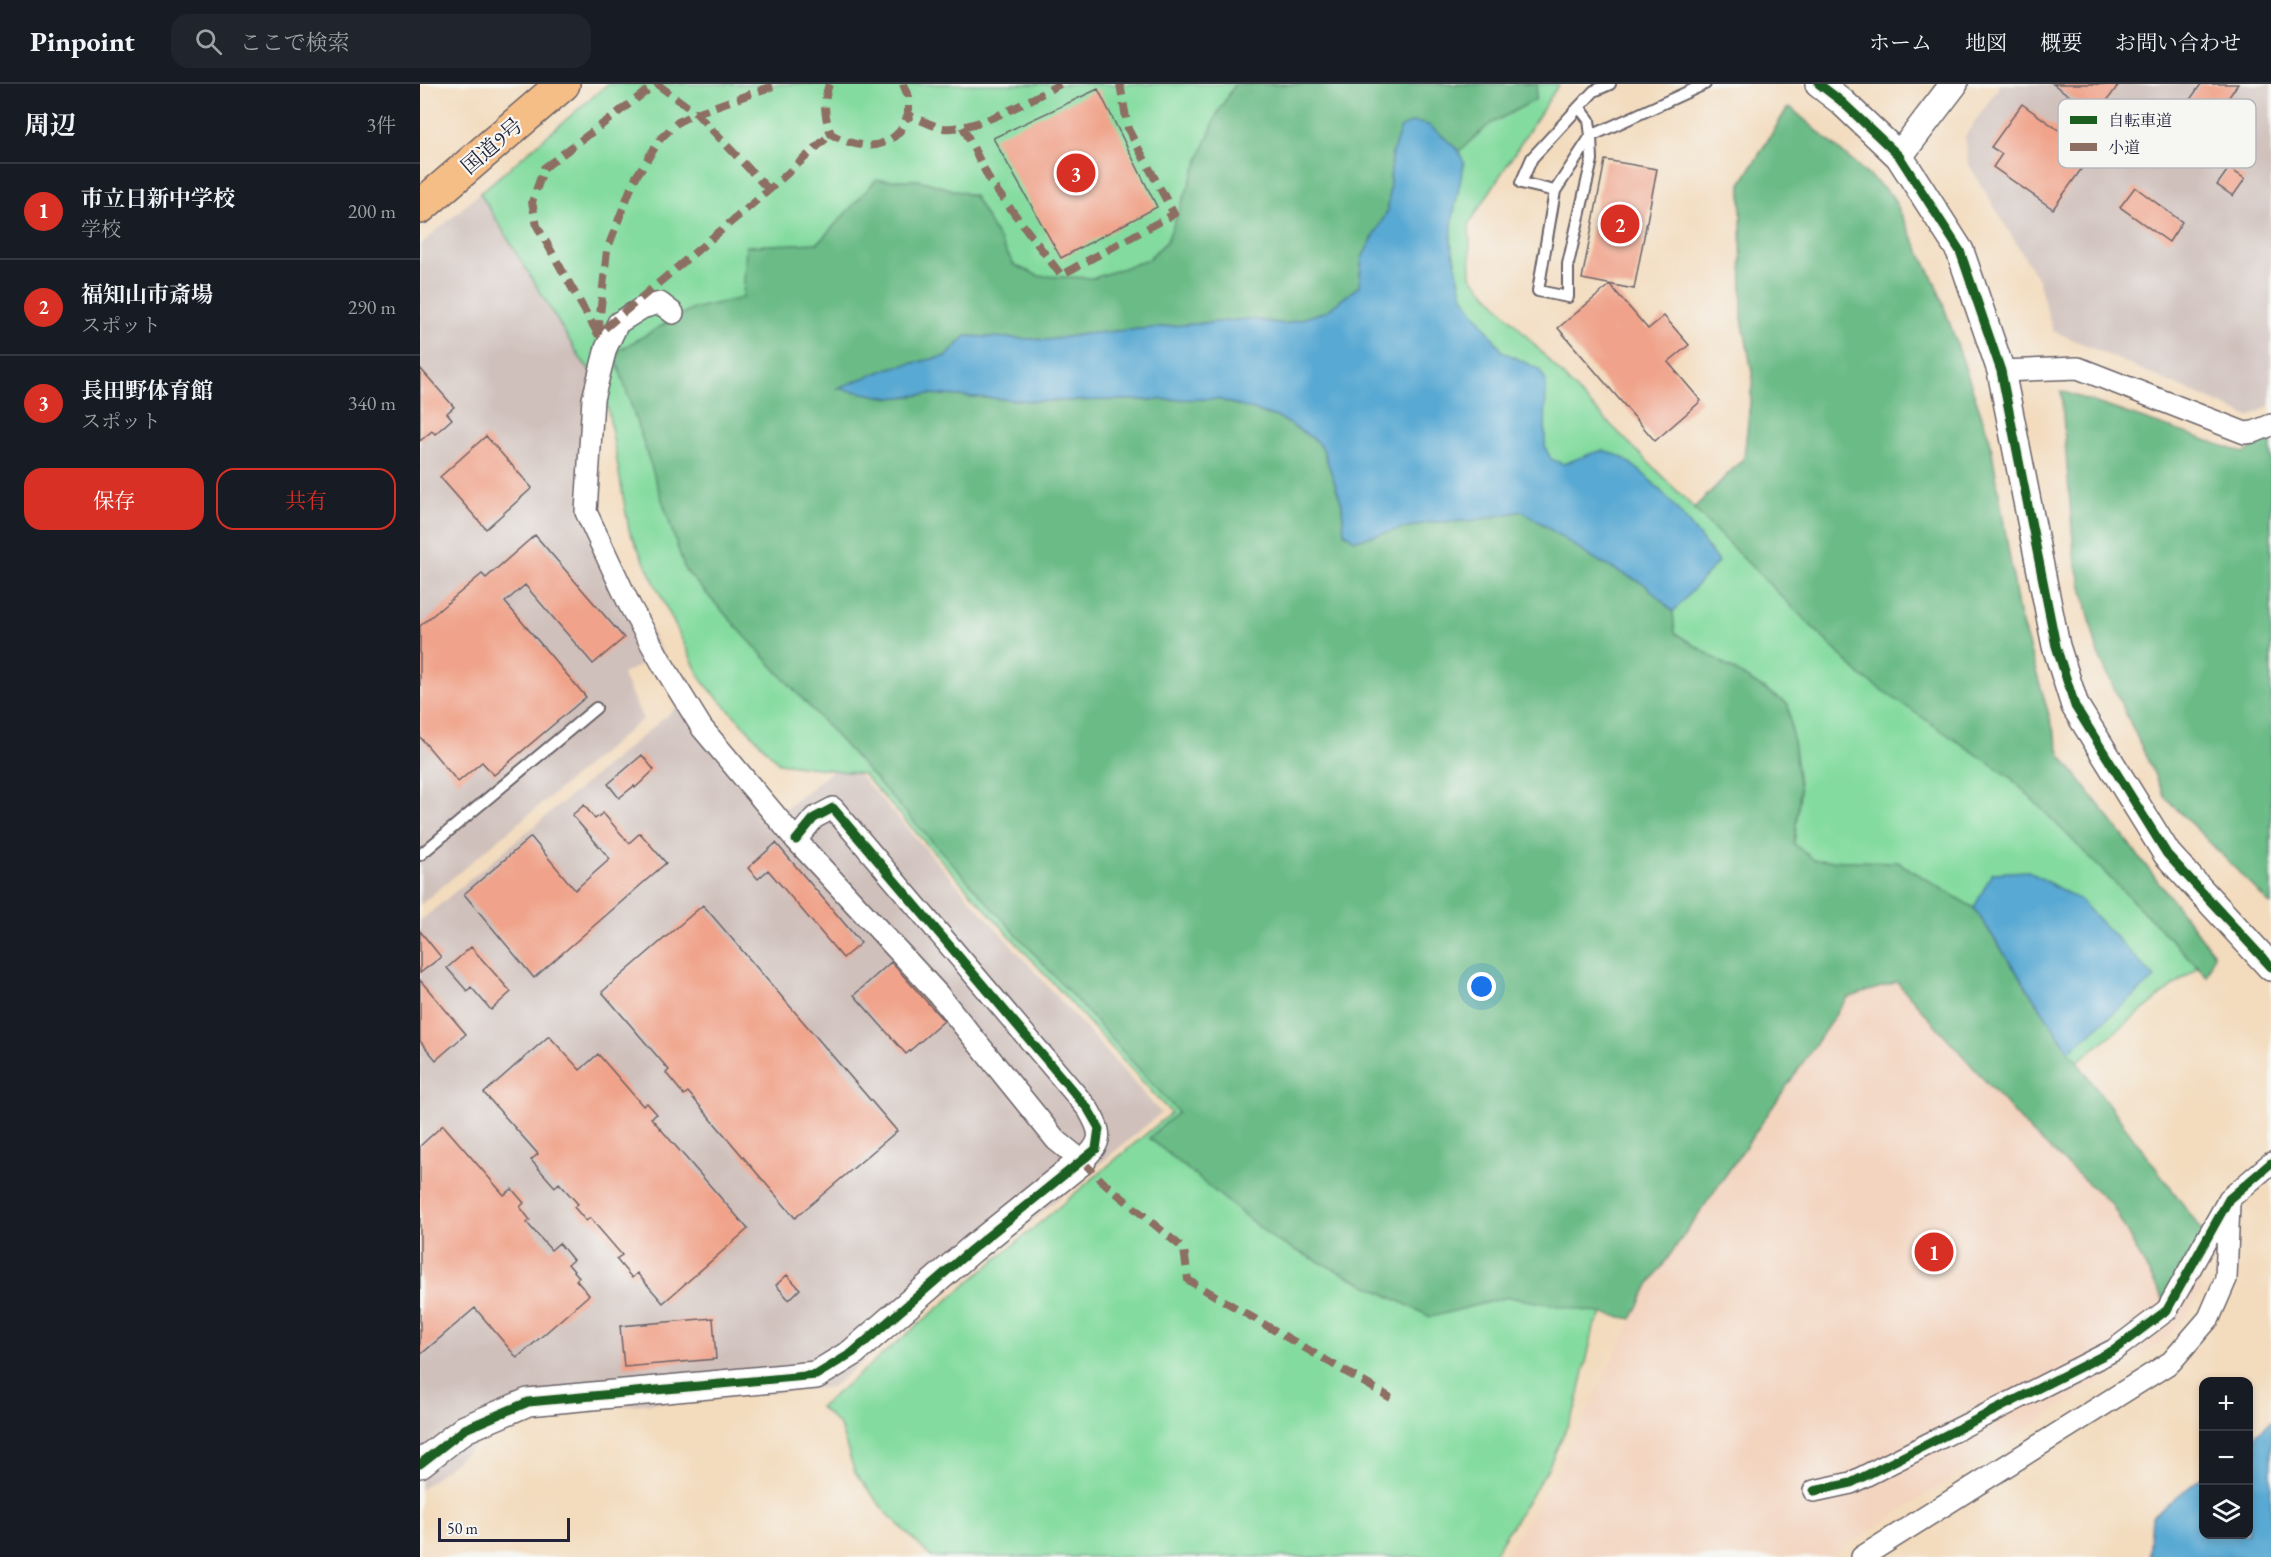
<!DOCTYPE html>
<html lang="ja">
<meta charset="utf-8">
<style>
:root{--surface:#171b24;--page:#20242c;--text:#f1f3f6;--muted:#9ea1a6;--line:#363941;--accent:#d93025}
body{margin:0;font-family:"EB Garamond","Noto Serif JP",serif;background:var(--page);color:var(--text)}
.controls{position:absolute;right:18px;bottom:18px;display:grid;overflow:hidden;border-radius:12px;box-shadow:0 3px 9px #0003}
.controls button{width:54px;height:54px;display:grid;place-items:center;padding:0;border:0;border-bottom:2px solid var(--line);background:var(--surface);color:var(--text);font:30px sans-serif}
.scale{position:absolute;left:18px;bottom:15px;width:132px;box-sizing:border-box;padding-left:6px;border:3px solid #22223b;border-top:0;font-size:16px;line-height:21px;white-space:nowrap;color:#22223b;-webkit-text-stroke:4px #f6f6f2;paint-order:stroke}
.you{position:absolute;left:1062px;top:903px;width:21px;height:21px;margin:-15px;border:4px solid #fff;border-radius:50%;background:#1a73e8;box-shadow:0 0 0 9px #1a73e833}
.badge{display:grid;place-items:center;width:39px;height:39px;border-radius:50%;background:var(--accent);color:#fff;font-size:20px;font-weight:700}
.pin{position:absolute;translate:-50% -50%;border:3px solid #fff;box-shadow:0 2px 6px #0006}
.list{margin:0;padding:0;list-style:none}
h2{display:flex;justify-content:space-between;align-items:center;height:78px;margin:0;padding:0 24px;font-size:26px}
h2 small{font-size:20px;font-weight:400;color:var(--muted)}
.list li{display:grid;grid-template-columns:39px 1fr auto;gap:18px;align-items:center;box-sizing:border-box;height:96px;padding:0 24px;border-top:2px solid var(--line)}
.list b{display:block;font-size:22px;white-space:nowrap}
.list p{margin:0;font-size:20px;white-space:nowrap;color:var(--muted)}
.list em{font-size:20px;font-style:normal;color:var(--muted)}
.actions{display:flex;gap:12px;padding:18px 24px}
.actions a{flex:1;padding:14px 0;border:2px solid var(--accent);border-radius:18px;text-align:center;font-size:21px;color:var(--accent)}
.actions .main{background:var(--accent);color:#fff}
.icon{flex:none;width:33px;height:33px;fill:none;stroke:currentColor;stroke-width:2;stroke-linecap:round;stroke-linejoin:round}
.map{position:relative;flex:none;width:1851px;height:1473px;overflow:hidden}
header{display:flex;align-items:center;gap:36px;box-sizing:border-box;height:84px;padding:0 30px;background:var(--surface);border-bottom:2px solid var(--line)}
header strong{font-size:28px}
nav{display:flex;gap:33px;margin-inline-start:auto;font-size:21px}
.search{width:420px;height:54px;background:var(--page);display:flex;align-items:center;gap:15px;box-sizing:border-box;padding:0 21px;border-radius:18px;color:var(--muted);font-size:22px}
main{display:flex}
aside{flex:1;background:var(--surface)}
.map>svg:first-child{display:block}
</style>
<header>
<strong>Pinpoint</strong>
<div class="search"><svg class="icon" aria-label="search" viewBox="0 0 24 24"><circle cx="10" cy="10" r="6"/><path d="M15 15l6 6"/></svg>ここで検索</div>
<nav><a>ホーム</a><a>地図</a><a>概要</a><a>お問い合わせ</a></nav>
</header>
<main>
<aside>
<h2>周辺<small>3件</small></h2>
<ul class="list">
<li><span class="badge">1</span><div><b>市立日新中学校</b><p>学校</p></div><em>200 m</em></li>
<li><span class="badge">2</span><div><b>福知山市斎場</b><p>スポット</p></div><em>290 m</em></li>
<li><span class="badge">3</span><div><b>長田野体育館</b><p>スポット</p></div><em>340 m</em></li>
</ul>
<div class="actions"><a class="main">保存</a><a>共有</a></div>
</aside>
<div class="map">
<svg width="1851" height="1473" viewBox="0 0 1851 1473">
<rect width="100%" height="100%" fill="#f6f6f2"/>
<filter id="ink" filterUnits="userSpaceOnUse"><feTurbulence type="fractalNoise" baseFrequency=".0167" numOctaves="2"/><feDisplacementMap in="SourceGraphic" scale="12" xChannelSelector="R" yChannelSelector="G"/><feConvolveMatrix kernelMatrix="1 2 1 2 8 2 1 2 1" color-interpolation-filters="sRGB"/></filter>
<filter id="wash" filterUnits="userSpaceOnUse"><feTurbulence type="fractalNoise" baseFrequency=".008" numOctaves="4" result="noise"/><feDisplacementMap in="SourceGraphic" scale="24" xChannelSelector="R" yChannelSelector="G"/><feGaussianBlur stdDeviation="1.35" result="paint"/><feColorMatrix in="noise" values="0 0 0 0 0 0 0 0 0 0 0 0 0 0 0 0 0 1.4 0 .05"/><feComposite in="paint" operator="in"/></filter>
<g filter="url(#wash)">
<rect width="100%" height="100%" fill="#f3dbbd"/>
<path fill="#f3d4bf" d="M 1477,898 L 1611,1048 L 1770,1136 L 1782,1206 L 1764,1235 L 1744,1256 L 1410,1473 L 1083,1473 L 1135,1392 L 1229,1201 L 1326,1062 L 1427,914 Z"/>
<path fill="#cfc0bb" d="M 1581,0 L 1851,0 L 1851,321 L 1829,333 L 1633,247 L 1618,196 L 1548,79 L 1545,52 Z
M 60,109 L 160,274 L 178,295 L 171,426 L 243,571 L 202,590 L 223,635 L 0,821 L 0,161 Z
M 263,618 L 364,726 L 426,676 L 741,1029 L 412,1303 L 91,1332 L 0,1406 L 0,837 Z"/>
<path fill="#83db9f" stroke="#527e6d" stroke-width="1.5" d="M 188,0 L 1139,0 L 1049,140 L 1051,192 L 1159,309 L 1274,424 L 1324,374 L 1333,293 L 1322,234 L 1321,100 L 1367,25 L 1371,24 L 1472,112 L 1517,203 L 1570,356 L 1599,530 L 1641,672 L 1794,870 L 1610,1015 L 1507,885 L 1414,889 L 1174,1243 L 1156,1323 L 1127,1386 L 1072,1473 L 511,1473 L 465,1427 L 435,1389 L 420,1342 L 400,1323 L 751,1029 L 443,690 L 359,679 L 282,597 L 209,446 L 184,303 L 160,274 L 60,109 Z"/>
<path fill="#6abb86" stroke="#466e60" stroke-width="1.5" d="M 815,0 L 1117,0 L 1115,16 L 1070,40 L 1039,67 L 1008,41 L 972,70 L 968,126 L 942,174 L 939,202 L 907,227 L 865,240 L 830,235 L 665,250 L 628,256 L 546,252 L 527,272 L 470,284 L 419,304 L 470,314 L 510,310 L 614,317 L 797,315 L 860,334 L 894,355 L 903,365 L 922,420 L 924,448 L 935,456 L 1010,438 L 1049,437 L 1103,427 L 1174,475 L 1226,501 L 1253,528 L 1255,549 L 1368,620 L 1380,708 L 1374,760 L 1394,776 L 1478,778 L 1554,824 L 1649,967 L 1785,1150 L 1744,1217 L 1692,1121 L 1611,1048 L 1477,898 L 1427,914 L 1326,1062 L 1229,1201 L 1212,1235 L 1088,1213 L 1011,1233 L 855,1156 L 729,1054 L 758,1028 L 265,486 L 194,269 L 271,225 L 323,214 L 326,162 L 398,159 L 456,96 L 499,96 L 554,112 L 594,181 L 619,192 L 674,194 L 727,176 L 747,157 L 797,30 Z
M 1371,24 L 1472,112 L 1517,203 L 1570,356 L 1599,530 L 1641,672 L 1794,870 L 1787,892 L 1590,693 L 1441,592 L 1274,425 L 1324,374 L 1333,293 L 1322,234 L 1321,100 L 1367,25 Z
M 1641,307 L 1824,369 L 1851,352 L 1851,821 L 1745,713 L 1678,570 L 1654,469 Z"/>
<path fill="#58a9d3" stroke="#3d6687" stroke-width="1.5" d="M 994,38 L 1008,41 L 1019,49 L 1039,67 L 1044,79 L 1033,133 L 1031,159 L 1043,212 L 1083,268 L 1119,285 L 1126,297 L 1125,363 L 1131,375 L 1143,380 C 1153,377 1173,367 1183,367 C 1217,368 1279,451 1298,478 L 1253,528 L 1226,501 L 1174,475 L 1103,427 L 1049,437 L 1010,438 L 935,456 L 924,448 L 922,420 L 903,365 L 894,355 L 860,334 L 797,315 L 614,317 L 510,310 L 470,314 L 418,304 L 470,284 L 527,272 L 546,252 L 628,256 L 665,250 L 830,235 L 865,240 L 907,227 L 939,202 L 942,174 L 968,126 L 972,70 L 981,43 Z
M 1608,787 L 1660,816 L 1735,894 L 1649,967 L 1554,824 L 1572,789 Z
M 1851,1338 L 1851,1473 L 1729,1473 L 1732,1433 L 1783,1392 L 1784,1450 L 1828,1450 L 1829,1356 Z"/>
<g id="blocks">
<path fill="#f0a38a" d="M 1633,0 L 1699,0 L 1677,31 Z
M 1781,0 L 1818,0 L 1782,52 L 1757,34 Z
M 678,5 L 737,123 L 641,174 L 573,54 Z
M 1602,20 L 1672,70 L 1633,125 L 1573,83 L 1582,70 L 1571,63 Z
M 1185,76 L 1237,85 L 1214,205 L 1162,195 Z
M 1809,84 L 1825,95 L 1813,112 L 1797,101 Z
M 1715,103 L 1762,138 L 1749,158 L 1700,123 Z
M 1190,201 L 1228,245 L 1244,232 L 1269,261 L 1248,278 L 1281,317 L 1235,357 L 1138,244 Z
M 0,284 L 34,323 L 27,329 L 32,335 L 15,350 L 12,347 L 0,357 Z
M 66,352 L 112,404 L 66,445 L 20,393 Z
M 115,451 L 204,554 L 173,580 L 105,501 L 85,518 L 166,613 L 74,691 L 62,678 L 38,698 L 0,653 L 0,542 L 62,490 L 66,494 Z
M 222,671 L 234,686 L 215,704 L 214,702 L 199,714 L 188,700 Z
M 164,721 L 175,735 L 183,729 L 209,759 L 220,749 L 246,779 L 114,894 L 44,810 L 111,753 L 155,806 L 190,775 L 152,731 Z
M 356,759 L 441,859 L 423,874 L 348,786 L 338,795 L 328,784 Z
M 283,821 L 477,1047 L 375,1134 L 268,1008 L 264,1011 L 246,989 L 249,986 L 182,908 Z
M 0,847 L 21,873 L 0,889 Z
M 51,863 L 91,908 L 71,926 L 51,903 L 47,907 L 27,884 Z
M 471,878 L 524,937 L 486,970 L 434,911 Z
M 0,896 L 46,950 L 16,976 L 0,957 Z
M 129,952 L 160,986 L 178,970 L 223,1022 L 227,1019 L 237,1030 L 231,1034 L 328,1145 L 243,1219 L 217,1189 L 212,1194 L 196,1175 L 202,1171 L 170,1134 L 166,1137 L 154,1123 L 158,1120 L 139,1099 L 135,1103 L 111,1076 L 118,1070 L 64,1009 Z
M 23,1041 L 84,1111 L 92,1105 L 104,1119 L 100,1123 L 110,1136 L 107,1139 L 131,1166 L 139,1159 L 153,1176 L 148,1180 L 159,1193 L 156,1196 L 169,1211 L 97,1274 L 55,1224 L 0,1271 L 0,1062 Z
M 367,1191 L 380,1205 L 369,1216 L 356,1201 Z
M 293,1234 L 296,1275 L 204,1283 L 200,1242 Z"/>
</g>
</g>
<g filter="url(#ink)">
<use href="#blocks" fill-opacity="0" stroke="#6b6368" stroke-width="1.5"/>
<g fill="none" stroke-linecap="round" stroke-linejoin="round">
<defs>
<path id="service" d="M 1190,0 L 1174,7 L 1159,23 L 1169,36 L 1171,52 L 1285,0
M 1159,23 L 1112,74 L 1101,99 L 1135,107 L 1171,52
M 1135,107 L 1118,207 L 1148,213 L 1148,180 L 1172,76 L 1171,52
M 0,771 L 176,624"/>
<path id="minor" d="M 253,229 L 240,219 L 222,224 L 198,239 L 186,264 L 173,315 L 166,428 L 210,522 L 243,581 L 282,644 L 376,756 L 518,910 L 636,1056 L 662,1077 C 684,1057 682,1049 668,1025 L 413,724 L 394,734 L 376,756
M 1581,287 L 1658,284 L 1825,349 L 1834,348 L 1851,341
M 1394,1407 L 1431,1399 L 1694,1266 L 1747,1226 L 1809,1115 L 1851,1079
M 1442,1473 L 1751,1278 L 1789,1234 L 1806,1195 L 1809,1119"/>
<path id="tertiary" d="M 1399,0 L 1421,17 L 1479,72 L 1540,167 L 1581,287 L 1636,562 L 1655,622 L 1747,770 L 1851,883
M 1479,72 L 1534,0
M 0,1380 L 45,1345 L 108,1318 L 396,1291 L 432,1269 L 551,1166 L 662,1077"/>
<path id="trunk" d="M 0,123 L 143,0"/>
</defs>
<use href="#service" stroke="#6b6368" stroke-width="14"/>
<use href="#minor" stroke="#6b6368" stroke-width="24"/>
<use href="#tertiary" stroke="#6b6368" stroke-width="30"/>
<use href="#trunk" stroke="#6b6368" stroke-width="36"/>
<use href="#service" stroke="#fff" stroke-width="10"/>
<use href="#minor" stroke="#fff" stroke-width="21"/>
<use href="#tertiary" stroke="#fff" stroke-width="27"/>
<use href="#trunk" stroke="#f6be87" stroke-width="33"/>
<path stroke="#8d6e63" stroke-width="8" stroke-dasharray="15 8" stroke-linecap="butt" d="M 237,0 L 276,29 L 359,0
M 409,0 C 403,19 404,31 411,50 C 432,62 460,69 479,48 C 483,44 485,36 488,31
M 483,0 L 488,12 L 488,31 C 499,35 512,42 523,44 C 557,47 610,16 640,0
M 543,43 L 571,99 L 641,191 L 754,130 L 708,45 L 700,0
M 349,106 L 276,29 L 258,38 L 241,54 L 214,96 L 187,166 L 178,250 L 349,106 L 411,50
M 178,250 L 117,142 L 112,118 L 124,84 L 236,0
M 662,1077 L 683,1098 L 764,1165 L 768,1196 L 971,1314"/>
<defs>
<path id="cycleway" d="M 1399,0 L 1421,17 L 1479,72 L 1540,167 L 1581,287 L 1636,562 L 1655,622 L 1747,770 L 1851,883
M 0,1380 L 45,1345 L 108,1318 L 396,1291 L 432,1269 L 551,1166 L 676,1065 L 679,1044 L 668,1025 L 413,724 L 394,734 L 376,756
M 1394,1407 L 1431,1399 L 1694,1266 L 1747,1226 L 1809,1115 L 1851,1079"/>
</defs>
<use href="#cycleway" stroke="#f6f6f2" stroke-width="13"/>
<use href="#cycleway" stroke="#1b5e20" stroke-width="9"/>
</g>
</g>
<g text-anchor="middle" stroke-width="4.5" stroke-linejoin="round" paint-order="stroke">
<g font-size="21" fill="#22223b" stroke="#f6f6f2">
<text transform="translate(72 62) rotate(-41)" y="7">国道9号</text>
</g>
</g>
<rect x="1638" y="15" width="198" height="69" rx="9" fill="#f6f6f2" stroke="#b6b6bb" stroke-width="1.5"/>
<rect x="1650" y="32" width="27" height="8" fill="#1b5e20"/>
<rect x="1650" y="59" width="27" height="8" fill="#8d6e63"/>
<g font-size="16" fill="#22223b">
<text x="1688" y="42">自転車道</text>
<text x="1688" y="69">小道</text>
</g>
</svg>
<div class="controls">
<button>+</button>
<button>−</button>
<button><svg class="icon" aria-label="layers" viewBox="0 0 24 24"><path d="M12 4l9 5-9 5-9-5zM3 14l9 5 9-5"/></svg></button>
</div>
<div class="scale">50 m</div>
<div class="you"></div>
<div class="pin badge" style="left:1514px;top:1168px">1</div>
<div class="pin badge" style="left:1200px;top:140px">2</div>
<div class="pin badge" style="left:656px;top:89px">3</div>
</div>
</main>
